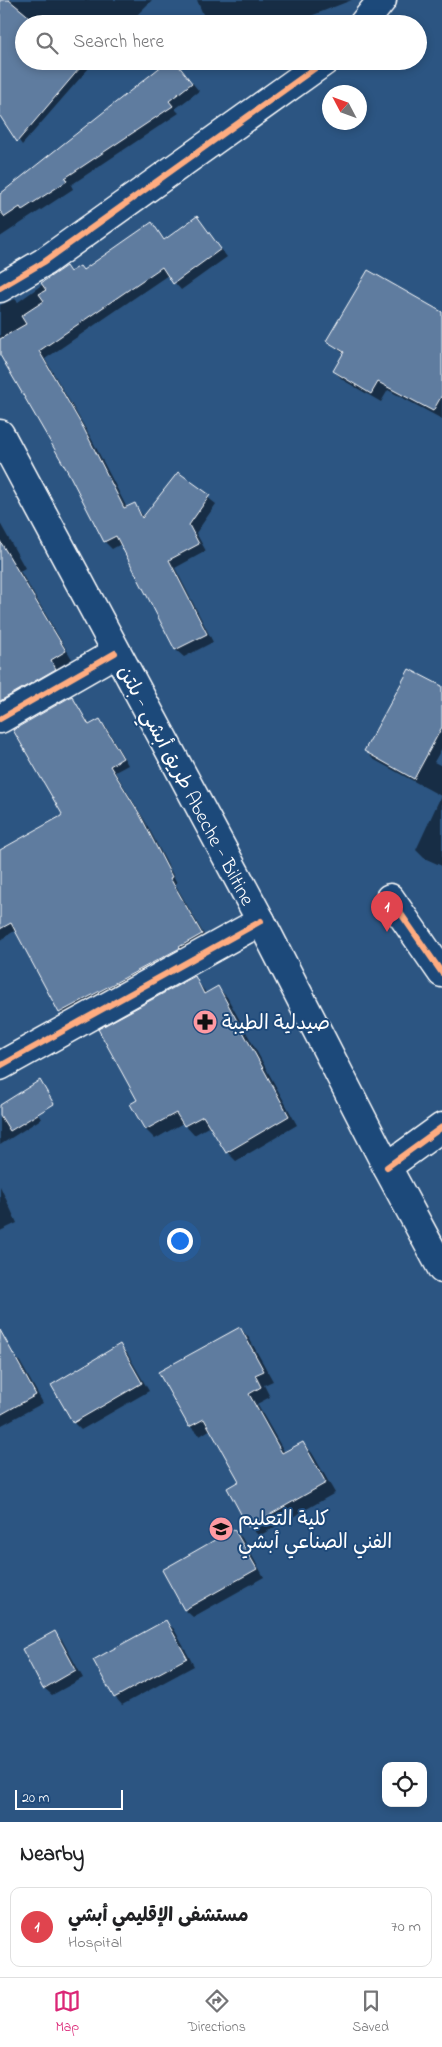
<!DOCTYPE html>
<meta charset="utf-8">
<style>
:root{--surface:#fff;--page:#f2f2f2;--text:#202124;--muted:#757577;--line:#e0e0e0;--accent:#db2777}
body{margin:0;font-family:"Indie Flower","Playpen Sans Arabic",sans-serif;background:var(--page);color:var(--text)}
.controls{position:absolute;right:15px;bottom:15px;display:grid;overflow:hidden;border-radius:10px;box-shadow:0 2px 8px #0003}
.controls button{width:45px;height:45px;display:grid;place-items:center;padding:0;border:0;border-bottom:1px solid var(--line);background:var(--surface);color:var(--text);font:25px sans-serif}
.compass{position:absolute;left:322px;top:85px;width:45px;height:45px;border-radius:50%;background:var(--surface);box-shadow:0 2px 8px #0003;rotate:311deg}
.scale{position:absolute;left:15px;bottom:12px;width:108px;box-sizing:border-box;padding-left:5px;border:2px solid #fff;border-top:0;font-size:14px;line-height:18px;white-space:nowrap;color:#fff;-webkit-text-stroke:4px #1f4a7a;paint-order:stroke}
.you{position:absolute;left:179px;top:1240px;width:18px;height:18px;margin:-12px;border:4px solid #fff;border-radius:50%;background:#1a73e8;box-shadow:0 0 0 8px #1a73e833}
.badge{display:grid;place-items:center;width:32px;height:32px;border-radius:50%;background:var(--accent);color:#fff;font-size:16px;font-weight:700}
.pin{position:absolute;translate:-50% -41px;filter:drop-shadow(0 1px 2px #0008)}
.pin::after{content:'';position:absolute;top:26px;width:18px;height:15px;background:inherit;clip-path:polygon(0 0,100% 0,50% 100%)}
.list{margin:0;padding:0;list-style:none}
h2{display:flex;justify-content:space-between;align-items:center;height:65px;margin:0;padding:0 20px;font-size:21px}
h2 small{font-size:16px;font-weight:400;color:var(--muted)}
.list li{display:grid;grid-template-columns:32px 1fr auto;gap:15px;align-items:center;box-sizing:border-box;height:80px;margin:0 10px 10px;padding:0 10px;border:1px solid var(--line);border-radius:10px}
.list b{display:block;font-size:19px;white-space:nowrap}
.list p{margin:0;font-size:16px;white-space:nowrap;color:var(--muted)}
.list em{font-size:16px;font-style:normal;color:var(--muted)}
.icon{flex:none;width:28px;height:28px;fill:none;stroke:currentColor;stroke-width:2;stroke-linecap:round;stroke-linejoin:round}
.map{position:relative;flex:none;width:442px;height:1822px;overflow:hidden}
.search{position:absolute;background:var(--surface);box-shadow:0 2px 8px #0003;left:15px;right:15px;top:15px;height:55px;display:flex;align-items:center;gap:12px;box-sizing:border-box;padding:0 18px;border-radius:28px;color:var(--muted);font-size:19px}
.sheet{height:155px;background:var(--surface)}
nav{display:flex;justify-content:space-around;align-items:center;box-sizing:border-box;height:70px;border-top:1px solid var(--line);background:var(--surface);font-size:14px;color:var(--muted)}
nav a{display:grid;justify-items:center;gap:2px}
nav .on{color:var(--accent)}
.map>svg:first-child{display:block}
</style>
<div class="map">
<svg width="442" height="1822" viewBox="0 0 442 1822">
<rect width="100%" height="100%" fill="#2c5582"/>
<filter id="ink" filterUnits="userSpaceOnUse"><feTurbulence type="fractalNoise" baseFrequency=".02" numOctaves="2"/><feDisplacementMap in="SourceGraphic" scale="10" xChannelSelector="R" yChannelSelector="G"/><feConvolveMatrix kernelMatrix="1 2 1 2 8 2 1 2 1" color-interpolation-filters="sRGB"/></filter>
<g filter="url(#ink)">
<path fill="#0007" d="M 8,0 L 152,0 L 128,24 L 24,24 L 24,61 L 95,61 L 22,145 L 0,113 L 0,9 Z
M 197,0 L 352,0 L 290,24 L 207,24 Z
M 174,61 L 199,91 L 175,109 L 179,113 L 71,185 L 73,189 L 0,237 L 0,196 Z
M 197,217 L 227,257 L 181,290 L 168,275 L 45,359 L 91,438 L 127,508 L 135,505 L 144,517 L 178,474 L 216,504 L 196,533 L 206,551 L 175,568 L 213,642 L 184,657 L 176,650 L 121,544 L 112,549 L 105,542 L 70,474 L 0,353 L 0,305 L 15,299 L 18,302 L 65,268 L 71,273 L 84,271 L 151,224 L 165,240 Z
M 442,314 L 442,419 L 388,390 L 381,402 L 343,380 L 334,371 L 344,354 L 328,341 Z
M 0,523 L 25,568 L 20,571 L 72,659 L 57,668 L 61,674 L 3,702 L 0,700 Z
M 442,688 L 442,748 L 434,762 L 442,766 L 442,866 L 424,858 L 416,850 L 441,796 L 373,759 L 366,751 Z
M 75,703 L 91,726 L 100,721 L 106,727 L 128,765 L 115,772 L 145,821 L 177,883 L 175,884 L 207,940 L 67,1019 L 60,1012 L 16,930 L 0,940 L 0,852 L 62,817 Z
M 194,977 L 207,994 L 218,988 L 227,997 L 297,1125 L 236,1161 L 227,1152 L 210,1126 L 194,1135 L 183,1123 L 155,1139 L 146,1130 L 132,1104 L 139,1100 Z
M 29,1099 L 41,1119 L 0,1145 L 0,1108 Z
M 0,1186 L 17,1223 L 0,1231 Z
M 240,1328 L 249,1338 L 273,1381 L 264,1385 L 270,1397 L 257,1404 L 285,1453 L 303,1443 L 312,1453 L 335,1493 L 259,1536 L 249,1526 L 240,1481 L 211,1429 L 200,1436 L 190,1426 Z
M 120,1346 L 127,1353 L 149,1391 L 81,1430 L 74,1423 Z
M 13,1355 L 20,1362 L 43,1403 L 0,1426 L 0,1362 Z
M 234,1530 L 242,1538 L 264,1577 L 193,1617 L 185,1610 L 163,1570 Z
M 166,1622 L 174,1629 L 194,1666 L 122,1705 L 115,1697 Z
M 54,1633 L 62,1640 L 83,1678 L 52,1695 L 44,1688 Z"/>
<path fill="#5e7c9f" stroke="#fff" d="M 0,0 L 9,0 L 38,24 L 24,24 L 24,61 L 85,62 L 17,142 L 0,116 Z
M 168,61 L 175,61 L 192,83 L 169,101 L 173,106 L 65,178 L 67,181 L 22,210 L 20,207 L 5,217 L 0,211 L 0,194 Z
M 197,216 L 221,249 L 173,284 L 162,267 L 39,351 L 84,429 L 124,508 L 135,503 L 142,518 L 178,472 L 210,495 L 189,525 L 199,544 L 169,560 L 207,634 L 175,650 L 116,536 L 104,542 L 69,474 L 0,355 L 0,339 L 26,324 L 21,316 L 44,301 L 39,294 L 46,290 L 41,283 L 66,266 L 70,272 L 80,266 L 83,270 L 152,222 L 164,240 Z
M 368,270 L 442,312 L 442,395 L 433,411 L 378,382 L 371,394 L 333,371 L 344,352 L 326,341 Z
M 0,541 L 66,651 L 51,660 L 56,669 L 0,701 Z
M 409,669 L 442,686 L 442,727 L 414,779 L 364,751 Z
M 72,696 L 89,725 L 100,719 L 123,758 L 110,766 L 139,813 L 172,877 L 170,878 L 202,934 L 179,947 L 180,948 L 59,1013 L 11,923 L 0,929 L 0,850 L 61,816 L 62,814 L 13,730 Z
M 195,976 L 204,994 L 218,986 L 289,1116 L 226,1153 L 203,1116 L 184,1126 L 176,1113 L 145,1130 L 130,1104 L 137,1100 L 98,1029 Z
M 40,1080 L 54,1104 L 10,1131 L 0,1115 L 0,1105 Z
M 240,1327 L 264,1371 L 255,1375 L 261,1387 L 249,1394 L 282,1453 L 303,1442 L 326,1483 L 248,1527 L 227,1488 L 239,1481 L 204,1419 L 189,1427 L 158,1372 Z
M 0,1330 L 36,1395 L 0,1415 Z
M 120,1344 L 142,1383 L 73,1423 L 51,1385 Z
M 234,1529 L 257,1569 L 184,1610 L 162,1570 Z
M 166,1620 L 187,1658 L 114,1698 L 93,1660 Z
M 55,1631 L 76,1670 L 43,1689 L 22,1649 Z"/>
<g fill="none" stroke-linecap="round" stroke-linejoin="round">
<defs>
<path id="minor" d="M 363,24 L 382,0
M 0,288 L 44,262 L 325,61
M 0,719 L 115,653
M 390,898 L 442,973
M 0,1066 L 261,921
M 387,1167 L 442,1127"/>
<path id="major" d="M 0,434 L 261,921 L 387,1167 L 442,1269"/>
</defs>
<use href="#minor" stroke="#fff" stroke-width="31"/>
<use href="#major" stroke="#fff" stroke-width="31"/>
<use href="#minor" stroke="#1f4a7a" stroke-width="28"/>
<use href="#major" stroke="#1f4a7a" stroke-width="28"/>
<defs>
<path id="cycleway" d="M 0,288 L 44,262 L 325,61
M 0,719 L 115,653
M 390,898 L 442,973
M 0,1066 L 261,921
M 387,1167 L 442,1127"/>
</defs>
<use href="#cycleway" stroke="#1f4a7a" stroke-width="9"/>
<use href="#cycleway" stroke="#ffac80" stroke-width="6"/>
</g>
</g>
<defs>
<symbol id="pharmacy-disc" viewBox="-11 -11 22 22"><circle r="9.5" fill="#ff9aa2" stroke="#1f4a7a"/><path d="M-2-6h4v4h4v4h-4v4h-4v-4h-4v-4h4Z" fill="#111"/></symbol>
<symbol id="school-disc" viewBox="-11 -11 22 22"><circle r="9.5" fill="#ff9aa2" stroke="#1f4a7a"/><path d="M0-5L7-2L0 1L-7-2ZM-4 1L0 2.5L4 1V4Q0 6-4 4Z" fill="#111"/></symbol>
</defs>
<g fill-rule="evenodd">
<use href="#pharmacy-disc" x="191" y="1008" width="28" height="28"/>
<use href="#school-disc" x="207" y="1515" width="28" height="28"/>
</g>
<g text-anchor="middle" stroke-width="4" stroke-linejoin="round" paint-order="stroke">
<g font-size="20" fill="#fff" stroke="#1f4a7a">
<text transform="translate(187 785) rotate(62)" y="7">طريق أبشي - بلتن Abeche - Biltine</text>
</g>
<g font-size="20" fill="#fff" stroke="#1f4a7a" text-anchor="start">
<text x="222" y="1029">صيدلية الطيبة</text>
<text x="238" y="1525">كلية التعليم<tspan x="238" dy="23">الفني الصناعي أبشي</tspan></text>
</g>
</g>
</svg>
<div class="controls">
<button><svg class="icon" aria-label="locate" viewBox="0 0 24 24"><circle cx="12" cy="12" r="6"/><path d="M12 2v4M12 18v4M2 12h4M18 12h4"/></svg></button>
</div>
<svg class="compass" viewBox="-18 -18 36 36"><path d="M0-13l5 13h-10z" fill="#e53935"/><path d="M0 13l5-13h-10z" fill="#757577"/></svg>
<div class="scale">20 m</div>
<div class="you"></div>
<div class="pin badge" style="left:387px;top:932px;background:#e0444e">1</div>
<div class="search"><svg class="icon" aria-label="search" viewBox="0 0 24 24"><circle cx="10" cy="10" r="6"/><path d="M15 15l6 6"/></svg>Search here</div>
</div>
<section class="sheet">
<h2>Nearby<small></small></h2>
<ul class="list">
<li><span class="badge" style="background:#e0444e">1</span><div><b>مستشفى الإقليمي أبشي</b><p>Hospital</p></div><em>70 m</em></li>
</ul>
</section>
<nav>
<a class="on"><svg class="icon" aria-label="map" viewBox="0 0 24 24"><path d="M3 6l6-2 6 2 6-2v14l-6 2-6-2-6 2zM9 4v14M15 6v14"/></svg>Map</a>
<a><svg class="icon" aria-label="directions" viewBox="0 0 24 24"><path d="M12 3l9 9-9 9-9-9zM9 14v-3h6M13 9l2 2-2 2"/></svg>Directions</a>
<a><svg class="icon" aria-label="saved" viewBox="0 0 24 24"><path d="M7 4h10v16l-5-4-5 4z"/></svg>Saved</a>
</nav>
